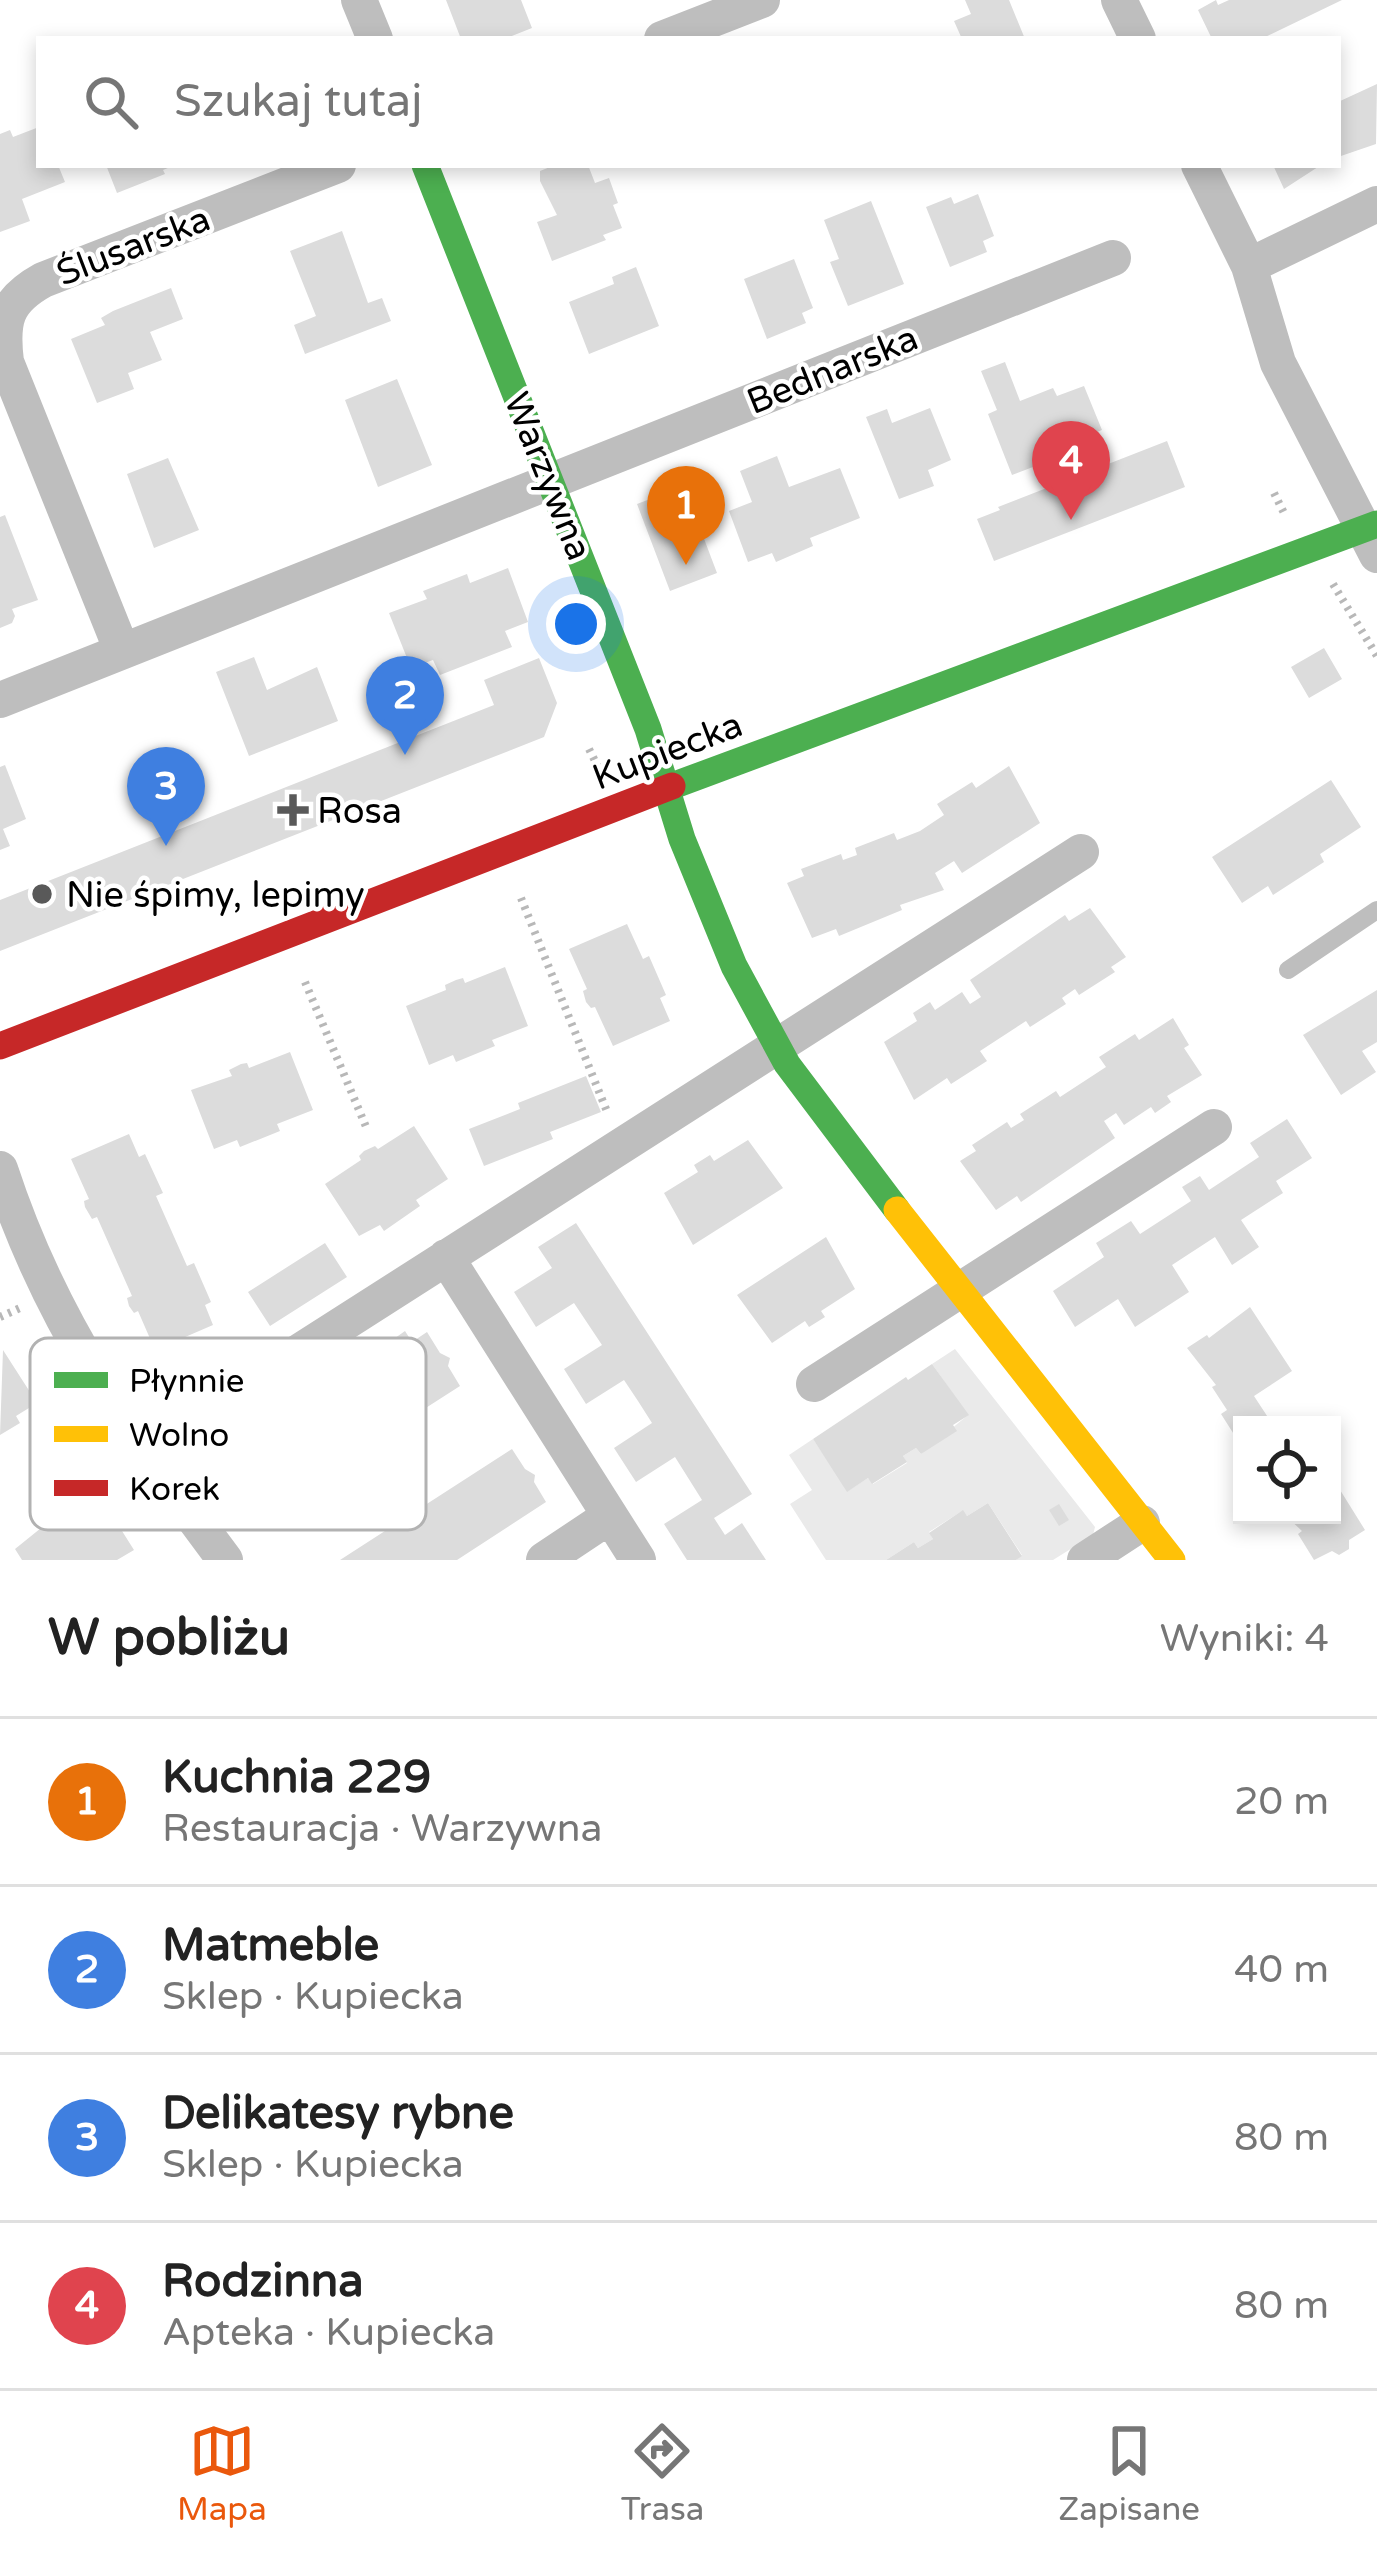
<!DOCTYPE html>
<html lang="pl">
<meta charset="utf-8">
<style>
:root{--surface:#fff;--page:#f2f2f2;--text:#222;--muted:#767676;--line:#e0e0e0;--accent:#ea580c}
body{margin:0;font-family:"Varela Round",sans-serif;background:var(--page);color:var(--text)}
.controls{position:absolute;right:36px;bottom:36px;display:grid;overflow:hidden;border-radius:0px;box-shadow:0 6px 18px #0003}
.controls button{width:108px;height:108px;display:grid;place-items:center;padding:0;border:0;border-bottom:3px solid var(--line);background:var(--surface);color:var(--text);font:60px sans-serif}
.you{position:absolute;left:576px;top:624px;width:42px;height:42px;margin:-30px;border:9px solid #fff;border-radius:50%;background:#1a73e8;box-shadow:0 0 0 18px #1a73e833}
.badge{display:grid;place-items:center;width:78px;height:78px;border-radius:50%;background:var(--accent);color:#fff;font-size:39px;font-weight:700}
.pin{position:absolute;translate:-50% -99px;filter:drop-shadow(0 3px 6px #0008)}
.pin::after{content:'';position:absolute;top:63px;width:42px;height:36px;background:inherit;clip-path:polygon(0 0,100% 0,50% 100%)}
.list{margin:0;padding:0;list-style:none}
h2{display:flex;justify-content:space-between;align-items:center;height:156px;margin:0;padding:0 48px;font-size:51px}
h2 small{font-size:39px;font-weight:400;color:var(--muted)}
.list li{display:grid;grid-template-columns:78px 1fr auto;gap:36px;align-items:center;box-sizing:border-box;height:168px;padding:0 48px;border-top:3px solid var(--line)}
.list b{display:block;font-size:45px;white-space:nowrap}
.list p{margin:0;font-size:39px;white-space:nowrap;color:var(--muted)}
.list em{font-size:39px;font-style:normal;color:var(--muted)}
.icon{flex:none;width:66px;height:66px;fill:none;stroke:currentColor;stroke-width:2;stroke-linecap:round;stroke-linejoin:round}
.map{position:relative;flex:none;width:1377px;height:1560px;overflow:hidden}
.search{position:absolute;background:var(--surface);box-shadow:0 6px 18px #0003;left:36px;right:36px;top:36px;height:132px;display:flex;align-items:center;gap:30px;box-sizing:border-box;padding:0 42px;border-radius:0px;color:var(--muted);font-size:45px}
.sheet{height:828px;background:var(--surface)}
nav{display:flex;justify-content:space-around;align-items:center;box-sizing:border-box;height:168px;border-top:3px solid var(--line);background:var(--surface);font-size:33px;color:var(--muted)}
nav a{display:grid;justify-items:center;gap:6px}
nav .on{color:var(--accent)}
.map>svg:first-child{display:block}
</style>
<div class="map">
<svg width="1377" height="1560" viewBox="0 0 1377 1560">
<rect width="100%" height="100%" fill="#fff"/>
<path fill="#eaeaea" d="M 955,1349 L 1095,1527 L 1093,1535 L 1053,1560 L 1016,1560 L 1022,1555 L 988,1503 L 967,1516 L 962,1511 L 929,1532 L 933,1539 L 918,1548 L 914,1542 L 886,1560 L 826,1560 L 790,1504 L 812,1490 L 789,1455 L 813,1439 L 848,1491 L 868,1478 L 873,1484 L 907,1463 L 903,1456 L 916,1448 L 921,1454 L 968,1415 L 932,1364 Z"/>
<path fill="#dcdcdc" d="M 446,0 L 521,0 L 532,28 L 504,39 L 461,39 Z
M 965,0 L 1009,0 L 1025,39 L 962,39 L 954,21 L 971,14 Z
M 1216,0 L 1218,5 L 1229,0 L 1342,0 L 1261,39 L 1212,39 L 1198,10 Z
M 1377,84 L 1376,144 L 1338,157 L 1338,102 Z
M 39,127 L 39,165 L 58,165 L 65,182 L 22,199 L 30,221 L 0,232 L 0,134 L 10,130 L 13,137 Z
M 106,165 L 175,165 L 163,170 L 165,174 L 117,193 Z
M 555,165 L 588,165 L 595,183 L 609,178 L 618,203 L 613,205 L 622,228 L 603,235 L 606,240 L 552,261 L 537,222 L 557,215 L 540,181 L 540,171 Z
M 1273,165 L 1321,165 L 1284,189 Z
M 978,194 L 994,236 L 983,241 L 987,252 L 950,267 L 926,207 L 951,197 L 954,204 Z
M 871,201 L 904,284 L 848,306 L 830,262 L 839,259 L 824,220 Z
M 342,231 L 368,303 L 382,298 L 391,321 L 305,354 L 294,325 L 316,316 L 290,251 Z
M 794,259 L 813,308 L 802,313 L 806,323 L 767,339 L 744,279 Z
M 636,267 L 659,326 L 589,354 L 569,302 L 614,284 L 612,277 Z
M 171,288 L 183,319 L 150,332 L 162,360 L 128,373 L 134,389 L 97,403 L 71,339 L 105,325 L 101,318 L 113,311 Z
M 1005,362 L 1020,401 L 1053,388 L 1057,396 L 1084,386 L 1102,430 L 1074,441 L 1077,450 L 1012,475 L 988,414 L 997,410 L 981,371 Z
M 397,379 L 432,465 L 378,487 L 345,400 Z
M 930,408 L 951,460 L 928,470 L 934,486 L 899,499 L 866,417 L 887,409 L 892,423 Z
M 1167,441 L 1185,487 L 994,561 L 977,519 L 1000,510 L 998,507 Z
M 777,456 L 789,487 L 840,468 L 860,518 L 810,538 L 813,546 L 776,562 L 772,553 L 748,562 L 729,511 L 752,502 L 740,471 Z
M 168,458 L 199,530 L 154,548 L 127,474 Z
M 684,486 L 717,573 L 670,591 L 637,504 Z
M 5,515 L 38,600 L 12,609 L 15,616 L 12,623 L 0,628 L 0,517 Z
M 508,568 L 528,622 L 505,631 L 512,647 L 440,675 L 433,660 L 411,668 L 389,613 L 427,599 L 423,591 L 467,574 L 470,583 Z
M 1324,648 L 1342,679 L 1309,698 L 1291,667 Z
M 254,657 L 267,690 L 317,667 L 338,721 L 249,756 L 216,672 Z
M 539,658 L 557,703 L 544,737 L 0,951 L 0,900 L 494,705 L 484,680 Z
M 5,765 L 26,819 L 3,829 L 10,846 L 0,850 L 0,767 Z
M 1009,766 L 1040,823 L 962,873 L 954,861 L 935,873 L 944,890 L 900,905 L 902,910 L 839,936 L 836,929 L 812,938 L 787,883 L 804,876 L 801,869 L 841,854 L 843,860 L 857,855 L 855,848 L 894,833 L 897,840 L 920,831 L 944,815 L 937,804 L 972,782 L 976,788 Z
M 1331,780 L 1361,827 L 1320,854 L 1324,862 L 1273,895 L 1268,886 L 1242,903 L 1212,857 Z
M 1090,908 L 1126,957 L 1111,967 L 1115,972 L 1079,995 L 1075,989 L 1062,998 L 1066,1004 L 1030,1027 L 1026,1021 L 980,1051 L 987,1061 L 951,1084 L 947,1078 L 914,1100 L 884,1042 L 917,1021 L 913,1013 L 930,1002 L 935,1010 L 962,992 L 970,1004 L 981,997 L 970,980 L 1065,915 L 1069,921 Z
M 627,924 L 643,959 L 649,956 L 666,995 L 660,998 L 670,1021 L 613,1046 L 595,1007 L 591,1008 L 586,1002 L 583,991 L 587,989 L 569,949 Z
M 505,967 L 528,1026 L 492,1040 L 495,1046 L 456,1062 L 453,1055 L 429,1065 L 406,1006 L 446,990 L 445,985 L 456,980 L 463,978 L 465,983 Z
M 1377,990 L 1377,1042 L 1362,1051 L 1376,1072 L 1341,1095 L 1303,1035 Z
M 1173,1018 L 1189,1045 L 1184,1048 L 1202,1075 L 1167,1096 L 1171,1102 L 1155,1113 L 1151,1107 L 1124,1125 L 1116,1113 L 1104,1121 L 1115,1138 L 1021,1202 L 1017,1196 L 996,1210 L 960,1161 L 976,1151 L 972,1145 L 1007,1122 L 1011,1128 L 1024,1120 L 1020,1114 L 1056,1091 L 1060,1097 L 1106,1067 L 1099,1057 L 1135,1034 L 1139,1040 Z
M 290,1052 L 313,1110 L 277,1124 L 280,1131 L 240,1147 L 237,1140 L 214,1149 L 191,1090 L 232,1076 L 229,1070 L 241,1064 L 247,1063 L 249,1068 Z
M 586,1076 L 601,1112 L 550,1132 L 553,1139 L 484,1166 L 469,1129 L 520,1109 L 518,1103 Z
M 1287,1119 L 1312,1158 L 1276,1181 L 1283,1193 L 1241,1220 L 1259,1247 L 1232,1265 L 1215,1237 L 1172,1265 L 1189,1292 L 1135,1327 L 1118,1299 L 1075,1327 L 1053,1291 L 1104,1257 L 1096,1243 L 1131,1221 L 1140,1234 L 1191,1201 L 1182,1187 L 1200,1176 L 1209,1190 L 1259,1157 L 1250,1143 Z
M 414,1126 L 448,1179 L 416,1200 L 420,1206 L 384,1231 L 380,1225 L 359,1236 L 325,1184 L 361,1160 L 359,1156 L 364,1151 L 375,1146 L 378,1149 Z
M 129,1134 L 139,1157 L 145,1154 L 163,1193 L 156,1196 L 187,1266 L 194,1263 L 211,1302 L 205,1305 L 213,1325 L 155,1350 L 138,1311 L 134,1313 L 129,1306 L 127,1298 L 132,1296 L 97,1217 L 92,1219 L 85,1207 L 84,1201 L 89,1199 L 71,1159 Z
M 748,1140 L 783,1188 L 693,1245 L 664,1193 L 698,1172 L 694,1165 L 710,1155 L 714,1161 Z
M 576,1223 L 752,1494 L 714,1518 L 725,1535 L 742,1523 L 766,1560 L 687,1560 L 664,1524 L 702,1500 L 675,1457 L 636,1482 L 614,1448 L 652,1423 L 638,1401 L 624,1380 L 586,1404 L 564,1369 L 602,1345 L 574,1303 L 536,1327 L 514,1292 L 552,1268 L 538,1247 Z
M 826,1237 L 855,1289 L 821,1311 L 825,1317 L 809,1327 L 805,1321 L 772,1343 L 737,1295 Z
M 325,1243 L 347,1277 L 270,1326 L 248,1292 Z
M 1250,1307 L 1292,1371 L 1254,1396 L 1273,1425 L 1242,1425 L 1242,1447 L 1221,1414 L 1227,1410 L 1212,1387 L 1216,1385 L 1187,1348 L 1207,1335 L 1209,1338 Z
M 405,1331 L 412,1342 L 427,1332 L 440,1353 L 450,1358 L 448,1366 L 460,1386 L 273,1506 L 260,1486 L 253,1485 L 252,1473 L 239,1453 L 263,1438 L 256,1428 L 280,1412 L 287,1423 L 325,1398 L 319,1388 L 343,1372 L 350,1382 L 387,1358 L 381,1348 Z
M 3,1350 L 37,1403 L 16,1416 L 20,1423 L 0,1435 Z
M 932,1364 L 969,1415 L 953,1425 L 957,1431 L 921,1454 L 916,1448 L 903,1456 L 907,1462 L 872,1484 L 868,1478 L 847,1492 L 813,1439 L 906,1377 L 908,1380 Z
M 512,1449 L 525,1469 L 535,1475 L 534,1482 L 546,1502 L 457,1560 L 340,1560 Z
M 1332,1477 L 1365,1530 L 1349,1540 L 1349,1549 L 1339,1555 L 1332,1551 L 1314,1560 L 1298,1534 L 1302,1531 L 1285,1515 L 1332,1515 Z
M 100,1496 L 134,1550 L 117,1560 L 22,1560 L 15,1549 L 46,1524 L 42,1518 L 60,1507 L 63,1514 Z
M 988,1503 L 1022,1556 L 1016,1560 L 886,1560 L 914,1542 L 918,1548 L 933,1539 L 929,1533 L 963,1510 L 967,1516 Z
M 1059,1504 L 1069,1520 L 1059,1526 L 1049,1510 Z"/>
<g fill="none" stroke-linecap="round" stroke-linejoin="round">
<path stroke="#b8b8b8" stroke-width="8" stroke-dasharray="3 6" stroke-linecap="butt" d="M 1274,493 L 1284,513
M 1333,584 L 1377,656
M 589,749 L 599,769
M 521,898 L 608,1114
M 305,982 L 367,1129
M 0,1317 L 20,1308"/>
<path stroke="#bebebe" stroke-width="18" d="M 1288,970 L 1377,910"/>
<path stroke="#bebebe" stroke-width="36" d="M 359,0 L 375,39
M 1119,0 L 1138,39
M 662,39 L 762,0
M 1199,165 L 1249,266 L 1278,363 L 1377,555
M 1249,266 L 1377,204
M 122,651 L 6,362 C 1,321 5,301 43,280 L 338,165
M 0,700 L 1113,258
M 0,1169 C 51,1325 128,1430 225,1560
M 446,1257 L 638,1560
M 814,1384 L 1214,1127
M 144,1451 L 1081,852
M 544,1560 L 610,1516
M 1085,1560 L 1142,1523"/>
<path stroke="#4caf50" stroke-width="27" d="M 425,165 L 648,729 L 682,839 L 734,966 L 787,1064 L 897,1210
M 672,786 L 1377,524"/>
<path stroke="#ffc107" stroke-width="27" d="M 897,1210 L 1172,1560"/>
<path stroke="#c62828" stroke-width="27" d="M 0,1046 L 672,786"/>
</g>
<g fill="#595959" stroke="#fff" stroke-width="4.5">
<path d="M287 792h12v12h12v12h-12v12h-12v-12h-12v-12h12z"/>
<circle cx="42" cy="894" r="12"/>
</g>
<g text-anchor="middle" stroke-width="9" stroke-linejoin="round" paint-order="stroke">
<g font-size="36" fill="#000" stroke="#fff">
<text transform="translate(133 245) rotate(-21)" y="13">Ślusarska</text>
<text transform="translate(832 369) rotate(-22)" y="13">Bednarska</text>
<text transform="translate(549 476) rotate(68)" y="13">Warzywna</text>
<text transform="translate(667 750) rotate(-21)" y="13">Kupiecka</text>
</g>
<g font-size="36" fill="#000" stroke="#fff" text-anchor="start">
<text x="317" y="823">Rosa</text>
<text x="66" y="907">Nie śpimy, lepimy</text>
</g>
</g>
<rect x="30" y="1338" width="396" height="192" rx="18" fill="#fff" stroke="#b2b2b2" stroke-width="3"/>
<rect x="54" y="1372" width="54" height="16" fill="#4caf50"/>
<rect x="54" y="1426" width="54" height="16" fill="#ffc107"/>
<rect x="54" y="1480" width="54" height="16" fill="#c62828"/>
<g font-size="33" fill="#000">
<text x="129" y="1392">Płynnie</text>
<text x="129" y="1446">Wolno</text>
<text x="129" y="1500">Korek</text>
</g>
</svg>
<div class="controls">
<button><svg class="icon" aria-label="locate" viewBox="0 0 24 24"><circle cx="12" cy="12" r="6"/><path d="M12 2v4M12 18v4M2 12h4M18 12h4"/></svg></button>
</div>
<div class="you"></div>
<div class="pin badge" style="left:686px;top:565px;background:#e8710a">1</div>
<div class="pin badge" style="left:405px;top:755px;background:#3f7fe0">2</div>
<div class="pin badge" style="left:166px;top:846px;background:#3f7fe0">3</div>
<div class="pin badge" style="left:1071px;top:520px;background:#e0444e">4</div>
<div class="search"><svg class="icon" aria-label="search" viewBox="0 0 24 24"><circle cx="10" cy="10" r="6"/><path d="M15 15l6 6"/></svg>Szukaj tutaj</div>
</div>
<section class="sheet">
<h2>W pobliżu<small>Wyniki: 4</small></h2>
<ul class="list">
<li><span class="badge" style="background:#e8710a">1</span><div><b>Kuchnia 229</b><p>Restauracja · Warzywna</p></div><em>20 m</em></li>
<li><span class="badge" style="background:#3f7fe0">2</span><div><b>Matmeble</b><p>Sklep · Kupiecka</p></div><em>40 m</em></li>
<li><span class="badge" style="background:#3f7fe0">3</span><div><b>Delikatesy rybne</b><p>Sklep · Kupiecka</p></div><em>80 m</em></li>
<li><span class="badge" style="background:#e0444e">4</span><div><b>Rodzinna</b><p>Apteka · Kupiecka</p></div><em>80 m</em></li>
</ul>
</section>
<nav>
<a class="on"><svg class="icon" aria-label="map" viewBox="0 0 24 24"><path d="M3 6l6-2 6 2 6-2v14l-6 2-6-2-6 2zM9 4v14M15 6v14"/></svg>Mapa</a>
<a><svg class="icon" aria-label="directions" viewBox="0 0 24 24"><path d="M12 3l9 9-9 9-9-9zM9 14v-3h6M13 9l2 2-2 2"/></svg>Trasa</a>
<a><svg class="icon" aria-label="saved" viewBox="0 0 24 24"><path d="M7 4h10v16l-5-4-5 4z"/></svg>Zapisane</a>
</nav>
